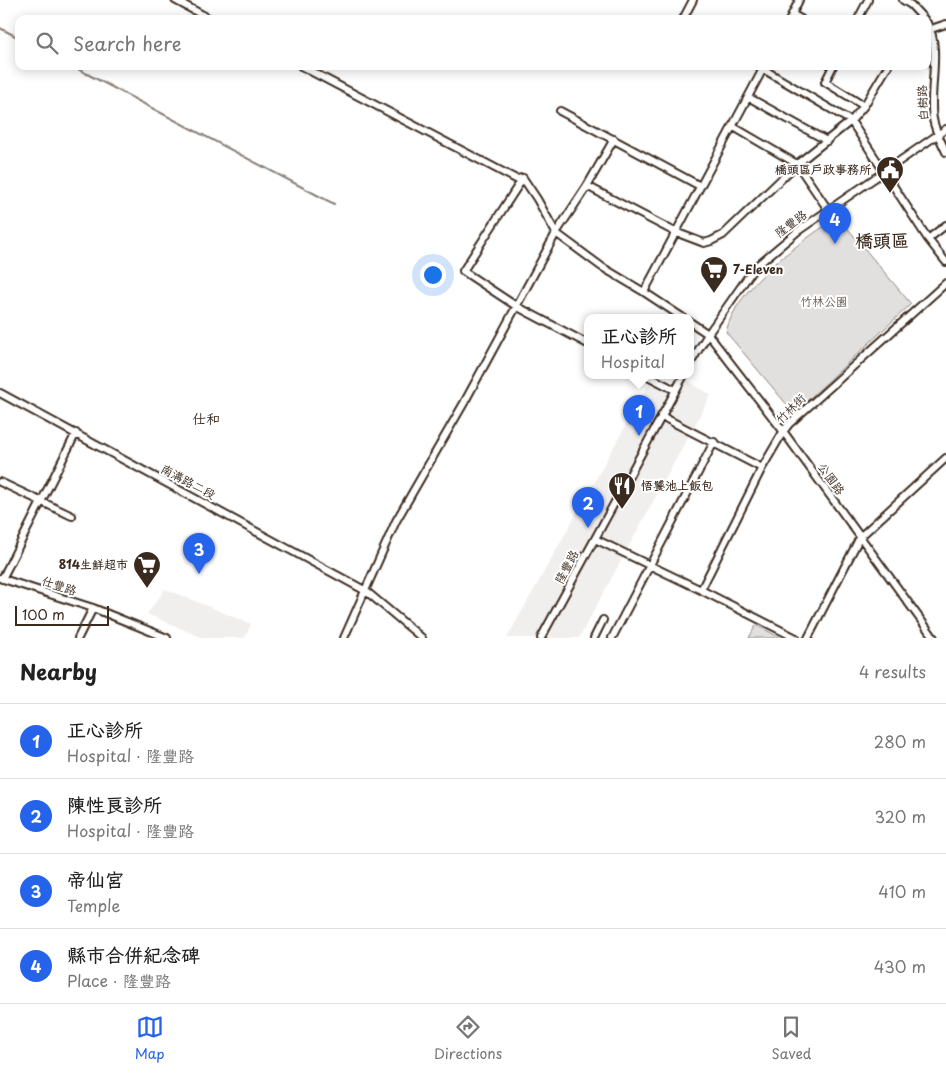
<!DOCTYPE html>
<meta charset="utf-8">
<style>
:root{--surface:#fff;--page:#f6f6f6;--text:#222;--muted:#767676;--line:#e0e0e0;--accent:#2563eb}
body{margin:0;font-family:"Playpen Sans","LXGW WenKai TC",sans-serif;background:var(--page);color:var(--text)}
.scale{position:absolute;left:15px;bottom:12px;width:94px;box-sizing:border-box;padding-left:5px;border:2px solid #3b2a1e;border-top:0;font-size:14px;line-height:18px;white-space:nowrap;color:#3b2a1e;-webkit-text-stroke:4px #fff;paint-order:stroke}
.you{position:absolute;left:432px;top:274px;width:18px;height:18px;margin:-12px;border:4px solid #fff;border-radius:50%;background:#1a73e8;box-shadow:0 0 0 8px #1a73e833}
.badge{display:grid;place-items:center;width:32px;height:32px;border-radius:50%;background:var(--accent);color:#fff;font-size:16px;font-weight:700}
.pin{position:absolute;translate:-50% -41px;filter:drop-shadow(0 1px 2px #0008)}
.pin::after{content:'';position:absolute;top:26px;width:18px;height:15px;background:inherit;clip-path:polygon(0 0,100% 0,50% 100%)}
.popup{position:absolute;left:584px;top:314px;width:110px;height:65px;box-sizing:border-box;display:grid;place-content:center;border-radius:10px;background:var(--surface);filter:drop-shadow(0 1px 4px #0005);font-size:16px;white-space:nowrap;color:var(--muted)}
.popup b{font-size:19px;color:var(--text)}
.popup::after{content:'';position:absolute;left:50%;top:100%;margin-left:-10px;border:10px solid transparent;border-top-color:var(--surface)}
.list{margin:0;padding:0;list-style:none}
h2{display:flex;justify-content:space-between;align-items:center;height:65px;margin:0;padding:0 20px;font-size:21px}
h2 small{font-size:16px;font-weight:400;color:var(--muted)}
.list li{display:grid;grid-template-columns:32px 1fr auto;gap:15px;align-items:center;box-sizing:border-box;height:75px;padding:0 20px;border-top:1px solid var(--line)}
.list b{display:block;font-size:19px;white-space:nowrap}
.list p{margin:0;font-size:16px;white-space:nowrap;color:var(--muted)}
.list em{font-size:16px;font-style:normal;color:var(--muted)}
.icon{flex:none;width:28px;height:28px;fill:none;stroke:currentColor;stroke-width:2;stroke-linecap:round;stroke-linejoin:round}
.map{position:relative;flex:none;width:946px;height:638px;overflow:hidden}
.search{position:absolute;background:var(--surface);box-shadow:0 2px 12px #0003;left:15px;right:15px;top:15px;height:55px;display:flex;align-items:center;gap:12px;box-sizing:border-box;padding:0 18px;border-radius:10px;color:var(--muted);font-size:19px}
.sheet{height:365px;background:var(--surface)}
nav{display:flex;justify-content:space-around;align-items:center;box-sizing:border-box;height:70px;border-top:1px solid var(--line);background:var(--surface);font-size:14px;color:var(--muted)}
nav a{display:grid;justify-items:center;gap:2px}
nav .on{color:var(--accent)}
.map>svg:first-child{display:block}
</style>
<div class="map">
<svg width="946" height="638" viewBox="0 0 946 638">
<rect width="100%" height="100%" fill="#fff"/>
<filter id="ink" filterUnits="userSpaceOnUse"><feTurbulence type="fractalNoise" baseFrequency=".02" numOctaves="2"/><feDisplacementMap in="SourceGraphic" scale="10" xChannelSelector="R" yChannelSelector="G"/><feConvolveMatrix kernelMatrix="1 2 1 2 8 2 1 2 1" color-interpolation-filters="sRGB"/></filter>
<g filter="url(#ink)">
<path fill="#f1efee" d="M 685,379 L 711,395 L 579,638 L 507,638 L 650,382 L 678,396 Z
M 165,589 L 251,624 L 245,638 L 203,638 L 147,614 Z"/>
<path fill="#e2e0de" stroke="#8e857e" d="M 838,217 L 911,304 L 794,413 L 726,332 C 736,287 801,241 838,217 Z
M 756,625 L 781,638 L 749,638 Z"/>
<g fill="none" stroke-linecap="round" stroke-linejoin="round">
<path stroke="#887e77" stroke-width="2" d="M 0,28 L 19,38
M 72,66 L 334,204"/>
<defs>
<path id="minor" d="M 175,0 L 210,19
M 903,0 L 911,5 L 924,19
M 792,14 L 801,19
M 683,19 L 693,0
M 790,19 L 799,0
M 858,19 L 868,0
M 927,23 C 942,47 928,92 933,119 C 935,131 941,141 946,152
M 931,29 L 946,24
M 301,66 L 516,179 L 523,178
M 758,66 L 851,121 L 928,239 L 946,262
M 833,66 L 825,82 L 864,106
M 748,97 L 827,141
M 560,111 L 700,186
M 732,126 L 797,164 L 829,211
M 523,178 L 463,271 L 516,306 L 588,344
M 523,178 L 537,199 L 556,233 L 602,267 L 644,292 L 682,317
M 587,186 L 675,232 L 704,243 L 711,241 L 723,235 L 797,164 L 851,121 L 864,106 L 888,66
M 928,239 L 946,225
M 644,292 L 764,67
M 690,322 L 708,334 L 780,427 L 934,638
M 690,364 L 708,334 L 754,268 L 798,231 L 946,129
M 646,375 L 675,390
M 0,393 L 366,591 L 422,638
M 661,416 L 762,468
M 0,482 L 72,516
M 595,539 L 701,590 L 796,638
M 0,578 L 93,608 L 167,638
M 2,579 L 76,433
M 701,590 L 762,468 L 783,432 L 789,424 L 946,283
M 78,638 L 93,608
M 344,638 L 396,521 L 464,403 L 556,233 L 587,186 L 614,139
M 541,638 L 684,375
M 594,638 L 603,620
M 612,638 L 714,442
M 808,638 L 860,537 L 946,458"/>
</defs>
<use href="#minor" stroke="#3b2a1e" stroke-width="10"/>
<use href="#minor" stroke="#fff" stroke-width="6"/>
</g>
</g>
<defs>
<symbol id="civic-pin" viewBox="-11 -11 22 30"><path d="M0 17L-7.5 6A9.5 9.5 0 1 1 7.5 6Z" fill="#3b2a1e" stroke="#fff"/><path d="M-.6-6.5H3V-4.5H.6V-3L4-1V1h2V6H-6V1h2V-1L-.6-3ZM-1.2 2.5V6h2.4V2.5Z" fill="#fff"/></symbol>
<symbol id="supermarket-pin" viewBox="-11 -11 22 30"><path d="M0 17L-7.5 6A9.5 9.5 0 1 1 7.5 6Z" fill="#3b2a1e" stroke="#fff"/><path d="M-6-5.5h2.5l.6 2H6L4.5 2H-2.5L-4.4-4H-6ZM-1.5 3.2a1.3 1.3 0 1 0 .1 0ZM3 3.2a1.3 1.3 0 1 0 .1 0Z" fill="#fff"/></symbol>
<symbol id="restaurant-pin" viewBox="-11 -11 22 30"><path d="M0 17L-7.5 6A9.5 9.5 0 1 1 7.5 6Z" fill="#3b2a1e" stroke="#fff"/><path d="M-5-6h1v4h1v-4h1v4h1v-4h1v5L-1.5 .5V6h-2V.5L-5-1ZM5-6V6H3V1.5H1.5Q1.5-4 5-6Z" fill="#fff"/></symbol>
</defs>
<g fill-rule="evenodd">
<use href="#civic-pin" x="874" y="154" width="32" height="43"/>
<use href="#supermarket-pin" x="698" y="254" width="32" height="43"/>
<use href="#restaurant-pin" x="606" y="470" width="32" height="43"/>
<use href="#supermarket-pin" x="131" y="549" width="32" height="43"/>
</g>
<g text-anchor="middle" stroke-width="4" stroke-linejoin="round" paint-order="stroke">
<g font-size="12" fill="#3b2a1e" stroke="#fff">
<text transform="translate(923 103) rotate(-93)" y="4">白樹路</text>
<text transform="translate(791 224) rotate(-37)" y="4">隆豐路</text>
<text transform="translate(791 409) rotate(-45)" y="4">竹林街</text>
<text transform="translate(831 479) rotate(54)" y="4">公園路</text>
<text transform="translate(188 482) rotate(28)" y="4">南溝路二段</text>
<text transform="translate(567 567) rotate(-62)" y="4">隆豐路</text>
<text transform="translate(59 586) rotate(18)" y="4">仕豐路</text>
</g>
<g font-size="12" font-weight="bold" fill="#3b2a1e" stroke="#fff" text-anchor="end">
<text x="871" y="174">橋頭區戶政事務所</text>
<text x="733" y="274" text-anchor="start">7-Eleven</text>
<text x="641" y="490" text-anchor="start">悟饕池上飯包</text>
<text x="128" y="569">814生鮮超市</text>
</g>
<g font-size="12" fill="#65584e" stroke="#fff">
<text x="824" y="306">竹林公園</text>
</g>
<g font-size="14" fill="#3b2a1e" stroke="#fff">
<text x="206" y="424">仕和</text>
</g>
<g font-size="18" font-weight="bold" fill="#3b2a1e" stroke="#fff">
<text x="882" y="247">橋頭區</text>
</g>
</g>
</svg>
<div class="scale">100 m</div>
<div class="you"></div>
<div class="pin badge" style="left:639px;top:436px">1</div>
<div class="popup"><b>正心診所</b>Hospital</div>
<div class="pin badge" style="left:588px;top:528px">2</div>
<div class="pin badge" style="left:199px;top:574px">3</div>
<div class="pin badge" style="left:835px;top:244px">4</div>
<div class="search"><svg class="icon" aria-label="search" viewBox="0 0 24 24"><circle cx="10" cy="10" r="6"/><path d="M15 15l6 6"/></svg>Search here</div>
</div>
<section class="sheet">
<h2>Nearby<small>4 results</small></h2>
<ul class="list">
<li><span class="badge">1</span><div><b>正心診所</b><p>Hospital · 隆豐路</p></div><em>280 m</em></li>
<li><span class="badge">2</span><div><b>陳性良診所</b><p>Hospital · 隆豐路</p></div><em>320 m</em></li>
<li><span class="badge">3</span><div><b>帝仙宮</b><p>Temple</p></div><em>410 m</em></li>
<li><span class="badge">4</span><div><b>縣市合併紀念碑</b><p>Place · 隆豐路</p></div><em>430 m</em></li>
</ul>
</section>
<nav>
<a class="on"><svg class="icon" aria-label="map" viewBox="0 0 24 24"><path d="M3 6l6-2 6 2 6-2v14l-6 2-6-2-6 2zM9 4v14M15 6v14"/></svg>Map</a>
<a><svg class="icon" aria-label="directions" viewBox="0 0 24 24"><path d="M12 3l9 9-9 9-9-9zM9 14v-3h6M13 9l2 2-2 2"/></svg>Directions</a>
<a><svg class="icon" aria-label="saved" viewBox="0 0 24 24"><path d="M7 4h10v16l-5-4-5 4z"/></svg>Saved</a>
</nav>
